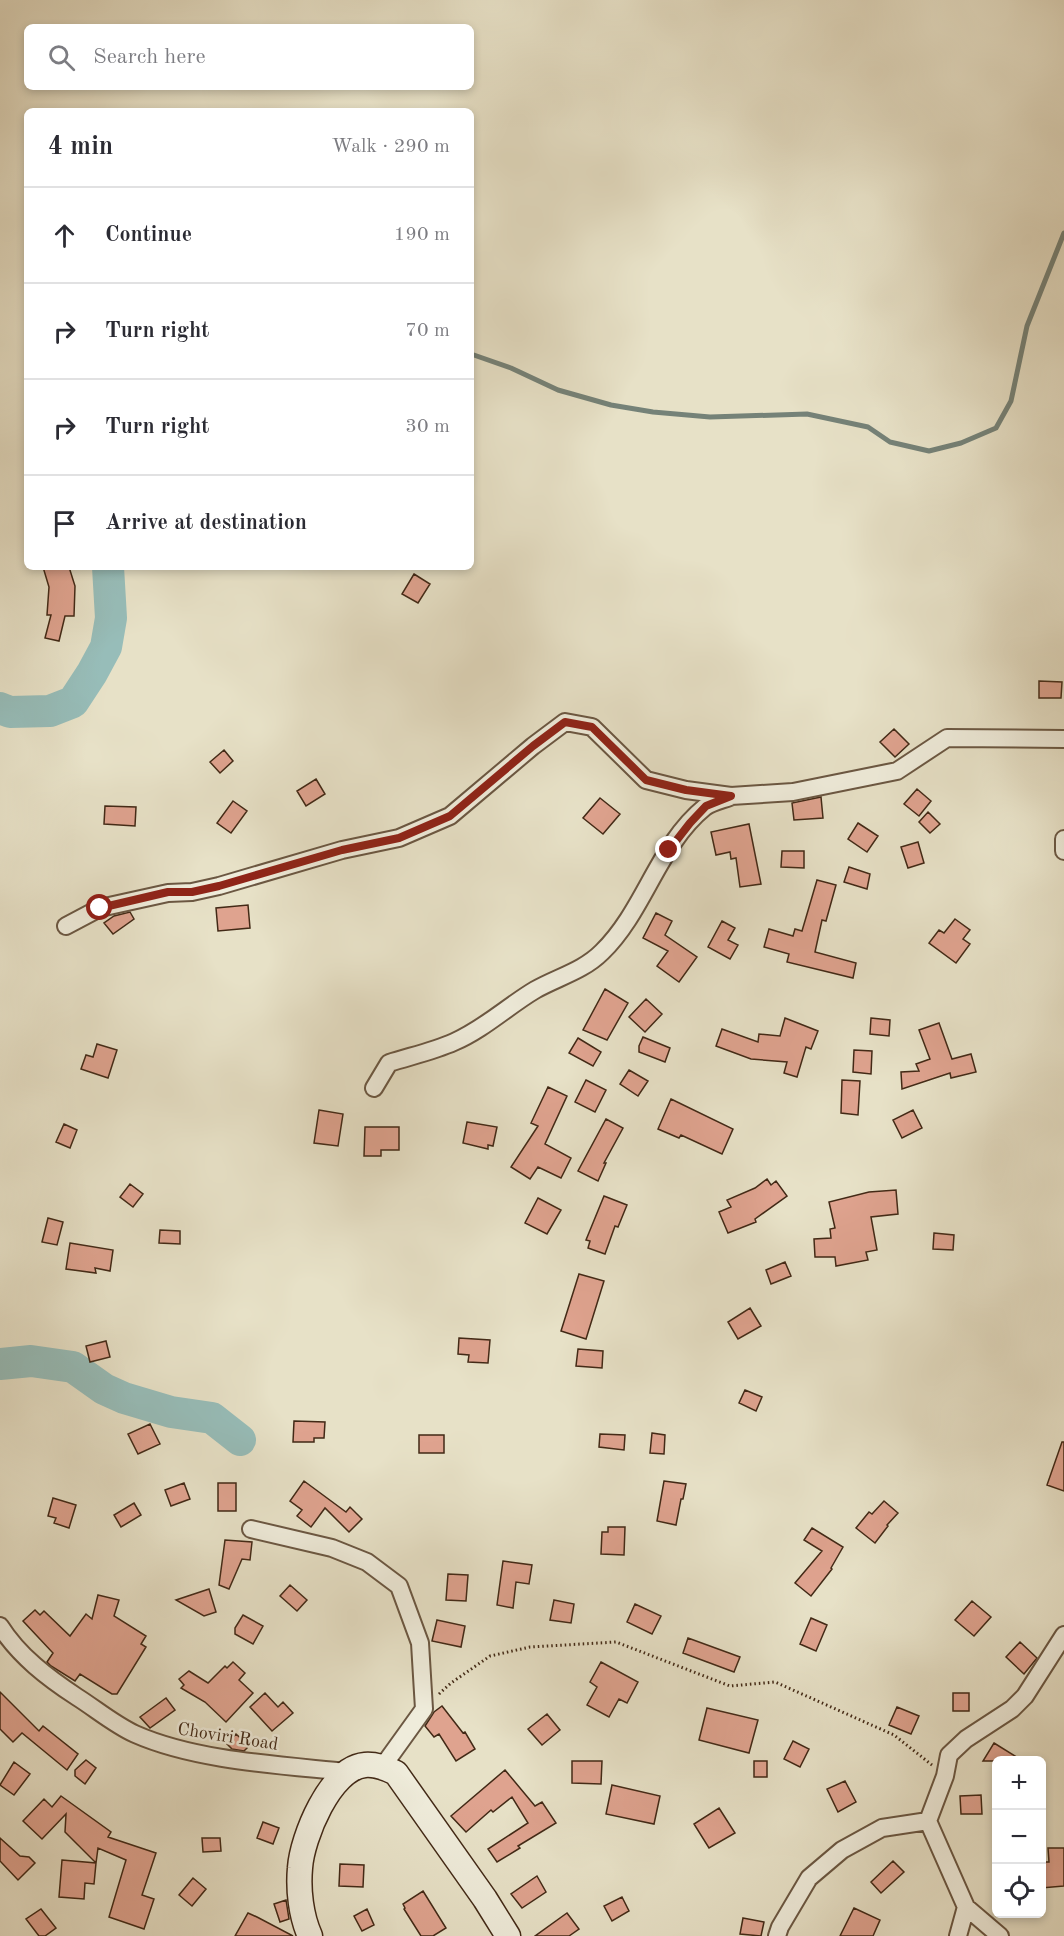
<!DOCTYPE html>
<meta charset="utf-8">
<style>
:root{--surface:#fff;--page:#f7f7f7;--text:#2b2b33;--muted:#7c7c81;--line:#e1e1e2}
body{margin:0;font-family:"Old Standard TT",serif;background:var(--page);color:var(--text)}
.controls{position:absolute;right:18px;bottom:18px;display:grid;overflow:hidden;border-radius:9px;box-shadow:0 3px 9px #0003}
.controls button{width:54px;height:54px;display:grid;place-items:center;padding:0;border:0;border-bottom:2px solid var(--line);background:var(--surface);color:var(--text);font:30px sans-serif}
.stop{position:absolute;width:18px;height:18px;margin:-14px;border:4px solid #8f2418;border-radius:50%;background:#fff}
.stop.end{background:#8f2418;border-color:#fff;box-shadow:0 2px 6px #0008}
.list{margin:0;padding:0;list-style:none}
h2{display:flex;justify-content:space-between;align-items:center;height:78px;margin:0;padding:0 24px;font-size:26px}
h2 small{font-size:20px;font-weight:400;color:var(--muted)}
.list li{display:grid;grid-template-columns:39px 1fr auto;gap:18px;align-items:center;box-sizing:border-box;height:96px;padding:0 24px;border-top:2px solid var(--line)}
.list b{display:block;font-size:22px;white-space:nowrap}
.list em{font-size:20px;font-style:normal;color:var(--muted)}
.icon{flex:none;width:33px;height:33px;fill:none;stroke:currentColor;stroke-width:2;stroke-linecap:round;stroke-linejoin:round}
.map{position:relative;flex:none;width:1064px;height:1936px;overflow:hidden}
.search{position:absolute;background:var(--surface);box-shadow:0 3px 9px #0003;left:24px;top:24px;width:450px;height:66px;display:flex;align-items:center;gap:15px;box-sizing:border-box;padding:0 21px;border-radius:9px;color:var(--muted);font-size:22px}
.panel{position:absolute;background:var(--surface);box-shadow:0 3px 9px #0003;left:24px;top:108px;width:450px;height:462px;border-radius:9px}
.map>svg:first-child{display:block}
</style>
<div class="map">
<svg width="1064" height="1936" viewBox="0 0 1064 1936">
<rect width="100%" height="100%" fill="#e7e1c7"/>
<filter id="stains"><feTurbulence type="fractalNoise" baseFrequency=".00333" numOctaves="4"/><feColorMatrix values="0 0 0 0 .2 0 0 0 0 .09 0 0 0 0 .02 0 0 0 .5 -.17"/></filter>
<radialGradient id="worn" r=".72"><stop offset=".6" stop-color="#630" stop-opacity="0"/><stop offset="1" stop-color="#630" stop-opacity=".3"/></radialGradient>
<g fill="none" stroke-linecap="round" stroke-linejoin="round">
<path stroke="#758278" stroke-width="5" d="M 471,354 L 511,368 L 558,390 L 611,405 L 653,412 L 710,417 L 807,414 L 868,427 L 890,442 L 929,451 L 961,443 L 996,428 L 1011,401 L 1027,326 L 1064,233"/>
<path stroke="#97bdb9" stroke-width="32" d="M 0,708 L 10,712 L 50,711 L 73,702 L 92,673 L 106,647 L 111,618 L 108,567
M 0,1364 L 31,1361 L 73,1367 L 104,1389 L 124,1398 L 171,1412 L 212,1418 L 240,1440"/>
</g>
<path fill="#dfa38f" stroke="#422916" stroke-width="1.5" d="M 43,567 L 69,567 L 75,586 L 74,616 L 65,616 L 59,641 L 45,638 L 51,615 L 47,615 L 49,587 Z
M 414,574 L 430,584 L 418,603 L 402,594 Z
M 1039,681 L 1062,682 L 1061,698 L 1039,698 Z
M 894,729 L 909,744 L 895,757 L 880,742 Z
M 224,750 L 233,761 L 220,773 L 210,762 Z
M 316,779 L 325,794 L 306,806 L 297,791 Z
M 917,789 L 931,801 L 919,816 L 904,804 Z
M 821,797 L 823,818 L 794,820 L 792,803 Z
M 600,798 L 620,814 L 603,834 L 583,818 Z
M 233,801 L 247,811 L 231,833 L 217,823 Z
M 105,806 L 136,807 L 135,826 L 104,824 Z
M 928,812 L 940,824 L 930,833 L 919,822 Z
M 858,823 L 878,836 L 867,852 L 848,839 Z
M 749,824 L 761,884 L 740,887 L 736,858 L 731,859 L 730,852 L 716,855 L 711,832 Z
M 918,842 L 924,863 L 908,868 L 901,847 Z
M 782,851 L 804,851 L 804,868 L 781,867 Z
M 849,867 L 870,874 L 867,889 L 844,882 Z
M 817,880 L 836,885 L 826,921 L 822,920 L 815,952 L 856,963 L 853,978 L 787,962 L 789,954 L 764,947 L 769,929 L 793,936 L 795,929 L 802,931 Z
M 248,905 L 250,928 L 218,931 L 216,908 Z
M 130,912 L 134,919 L 113,934 L 104,923 L 114,916 Z
M 656,913 L 672,921 L 665,935 L 697,957 L 679,982 L 657,966 L 668,951 L 643,938 Z
M 955,919 L 970,930 L 963,939 L 970,944 L 956,963 L 929,943 L 939,930 L 944,933 Z
M 722,921 L 735,928 L 728,940 L 738,945 L 730,959 L 708,947 Z
M 605,989 L 628,1003 L 607,1040 L 583,1030 Z
M 646,999 L 662,1014 L 645,1032 L 629,1017 Z
M 785,1018 L 818,1031 L 811,1049 L 806,1047 L 797,1077 L 784,1073 L 787,1062 L 751,1059 L 716,1046 L 722,1029 L 758,1042 L 759,1034 L 780,1036 Z
M 871,1018 L 890,1020 L 889,1036 L 870,1034 Z
M 939,1023 L 952,1059 L 971,1054 L 976,1072 L 951,1078 L 950,1073 L 902,1089 L 901,1072 L 919,1071 L 916,1064 L 930,1059 L 919,1030 Z
M 643,1037 L 670,1048 L 665,1062 L 639,1052 L 639,1046 Z
M 578,1038 L 601,1052 L 593,1066 L 569,1053 Z
M 97,1044 L 117,1050 L 108,1078 L 81,1069 L 86,1055 L 93,1057 Z
M 854,1050 L 872,1051 L 871,1074 L 853,1072 Z
M 629,1070 L 648,1081 L 638,1096 L 620,1084 Z
M 586,1080 L 606,1090 L 595,1112 L 575,1102 Z
M 842,1080 L 860,1081 L 858,1115 L 841,1113 Z
M 548,1087 L 567,1096 L 545,1144 L 571,1158 L 561,1178 L 538,1167 L 530,1179 L 511,1167 L 538,1126 L 531,1123 Z
M 671,1099 L 733,1129 L 722,1154 L 681,1135 L 679,1138 L 658,1129 Z
M 319,1110 L 343,1114 L 338,1146 L 314,1143 Z
M 913,1110 L 922,1128 L 902,1138 L 893,1120 Z
M 606,1119 L 623,1128 L 604,1163 L 606,1163 L 598,1181 L 578,1171 Z
M 467,1122 L 497,1127 L 493,1146 L 488,1145 L 488,1149 L 463,1143 Z
M 64,1124 L 77,1130 L 70,1148 L 56,1142 Z
M 365,1127 L 399,1127 L 399,1150 L 381,1150 L 381,1156 L 364,1156 Z
M 767,1179 L 771,1185 L 776,1181 L 787,1196 L 755,1219 L 756,1222 L 728,1233 L 719,1212 L 731,1207 L 727,1200 L 755,1188 Z
M 130,1184 L 143,1194 L 133,1207 L 120,1197 Z
M 896,1190 L 898,1214 L 871,1217 L 877,1250 L 866,1252 L 868,1260 L 836,1266 L 835,1257 L 815,1257 L 814,1239 L 831,1238 L 830,1229 L 835,1228 L 829,1202 L 869,1192 Z
M 604,1196 L 627,1205 L 618,1227 L 615,1226 L 605,1254 L 588,1248 L 590,1241 L 586,1240 Z
M 538,1198 L 561,1210 L 547,1234 L 525,1223 Z
M 48,1218 L 63,1222 L 57,1245 L 42,1242 Z
M 160,1230 L 180,1231 L 180,1244 L 159,1243 Z
M 934,1233 L 954,1235 L 953,1250 L 933,1249 Z
M 70,1243 L 113,1250 L 110,1271 L 95,1268 L 96,1273 L 66,1269 Z
M 785,1262 L 791,1276 L 771,1284 L 766,1270 Z
M 579,1274 L 604,1281 L 586,1339 L 561,1331 Z
M 750,1308 L 761,1326 L 738,1339 L 728,1322 Z
M 459,1338 L 490,1340 L 488,1363 L 468,1362 L 469,1355 L 458,1354 Z
M 106,1341 L 110,1357 L 90,1362 L 86,1346 Z
M 578,1349 L 603,1351 L 602,1368 L 576,1366 Z
M 745,1390 L 762,1397 L 756,1411 L 739,1403 Z
M 294,1421 L 325,1422 L 324,1438 L 314,1438 L 314,1442 L 293,1442 Z
M 150,1424 L 160,1444 L 138,1454 L 128,1434 Z
M 652,1433 L 665,1435 L 664,1454 L 650,1453 Z
M 600,1434 L 625,1435 L 624,1450 L 599,1447 Z
M 419,1435 L 444,1435 L 444,1453 L 419,1453 Z
M 1062,1442 L 1064,1442 L 1064,1491 L 1047,1485 Z
M 304,1481 L 346,1512 L 350,1507 L 362,1519 L 349,1532 L 325,1508 L 311,1527 L 297,1516 L 302,1510 L 290,1501 Z
M 664,1481 L 686,1484 L 683,1499 L 681,1499 L 676,1525 L 657,1521 Z
M 184,1483 L 190,1499 L 171,1506 L 165,1490 Z
M 218,1483 L 236,1483 L 236,1511 L 218,1511 Z
M 53,1498 L 76,1505 L 69,1528 L 54,1523 L 56,1518 L 48,1516 Z
M 884,1501 L 898,1513 L 887,1525 L 888,1526 L 875,1543 L 856,1528 L 869,1512 L 872,1514 Z
M 134,1503 L 141,1515 L 121,1527 L 114,1515 Z
M 608,1527 L 625,1527 L 624,1555 L 601,1554 L 602,1532 L 608,1532 Z
M 812,1528 L 843,1547 L 831,1568 L 832,1569 L 811,1596 L 795,1583 L 822,1551 L 804,1540 Z
M 225,1540 L 252,1542 L 250,1560 L 242,1559 L 229,1589 L 219,1585 Z
M 503,1561 L 532,1565 L 529,1584 L 516,1582 L 513,1608 L 497,1605 Z
M 448,1574 L 468,1575 L 466,1601 L 446,1600 Z
M 290,1585 L 307,1600 L 297,1611 L 280,1596 Z
M 209,1589 L 216,1612 L 204,1616 L 176,1600 Z
M 98,1595 L 119,1600 L 114,1616 L 146,1636 L 141,1644 L 146,1647 L 117,1694 L 112,1694 L 80,1674 L 75,1681 L 51,1666 L 47,1662 L 53,1653 L 23,1621 L 35,1610 L 40,1615 L 44,1611 L 70,1636 L 86,1614 L 92,1619 Z
M 554,1600 L 574,1604 L 571,1623 L 550,1620 Z
M 972,1601 L 991,1617 L 974,1636 L 955,1620 Z
M 635,1604 L 661,1616 L 652,1634 L 627,1622 Z
M 243,1615 L 263,1626 L 253,1644 L 235,1634 L 235,1628 Z
M 811,1618 L 827,1625 L 816,1651 L 800,1644 Z
M 437,1620 L 465,1626 L 461,1647 L 432,1641 Z
M 688,1638 L 740,1657 L 734,1672 L 683,1653 Z
M 1020,1642 L 1037,1658 L 1024,1674 L 1006,1657 Z
M 233,1662 L 245,1673 L 239,1680 L 253,1693 L 226,1722 L 205,1702 L 181,1688 L 184,1685 L 179,1679 L 189,1671 L 208,1683 L 225,1666 L 227,1668 Z
M 601,1662 L 638,1682 L 627,1703 L 619,1699 L 609,1717 L 587,1705 L 597,1687 L 590,1682 Z
M 0,1692 L 39,1731 L 43,1726 L 78,1754 L 67,1770 L 22,1733 L 13,1742 L 0,1729 Z
M 265,1693 L 278,1707 L 283,1702 L 293,1713 L 272,1731 L 250,1707 Z
M 953,1693 L 969,1693 L 969,1711 L 953,1711 Z
M 166,1698 L 175,1710 L 150,1728 L 140,1717 Z
M 442,1706 L 463,1733 L 465,1732 L 475,1749 L 456,1761 L 439,1734 L 434,1737 L 425,1726 L 434,1712 Z
M 897,1707 L 919,1716 L 911,1734 L 889,1725 Z
M 707,1708 L 758,1720 L 749,1753 L 699,1740 Z
M 547,1714 L 560,1730 L 542,1745 L 528,1729 Z
M 236,1734 L 249,1746 L 244,1751 L 232,1749 L 227,1744 Z
M 793,1741 L 809,1749 L 800,1767 L 784,1759 Z
M 994,1743 L 1023,1761 L 983,1761 Z
M 86,1760 L 96,1768 L 85,1784 L 75,1776 L 75,1770 Z
M 572,1761 L 602,1761 L 601,1784 L 572,1783 Z
M 754,1761 L 767,1761 L 767,1777 L 754,1777 Z
M 14,1762 L 30,1774 L 14,1795 L 0,1785 Z
M 505,1770 L 535,1806 L 542,1802 L 556,1823 L 518,1846 L 520,1848 L 497,1862 L 488,1849 L 528,1823 L 512,1797 L 493,1812 L 491,1810 L 466,1832 L 451,1816 Z
M 845,1781 L 856,1802 L 838,1812 L 827,1789 Z
M 612,1785 L 660,1796 L 654,1824 L 606,1814 Z
M 981,1795 L 982,1814 L 961,1814 L 960,1796 Z
M 61,1796 L 111,1832 L 108,1837 L 156,1853 L 142,1895 L 154,1899 L 144,1929 L 109,1917 L 126,1860 L 98,1848 L 96,1863 L 65,1832 L 66,1814 L 42,1839 L 23,1821 L 44,1799 L 52,1807 Z
M 719,1808 L 735,1833 L 709,1848 L 694,1824 Z
M 263,1822 L 279,1828 L 273,1844 L 257,1838 Z
M 0,1838 L 20,1856 L 29,1857 L 35,1863 L 18,1880 L 0,1861 Z
M 202,1838 L 220,1838 L 221,1851 L 203,1852 Z
M 1048,1848 L 1064,1848 L 1064,1886 L 1041,1888 L 1041,1862 L 1049,1862 Z
M 62,1860 L 96,1863 L 94,1884 L 85,1883 L 84,1899 L 59,1897 Z
M 893,1861 L 904,1872 L 881,1893 L 871,1882 Z
M 340,1864 L 364,1865 L 363,1887 L 339,1886 Z
M 537,1876 L 546,1892 L 522,1908 L 511,1894 Z
M 193,1878 L 206,1889 L 192,1906 L 179,1895 Z
M 423,1891 L 446,1928 L 433,1936 L 421,1936 L 404,1909 L 405,1908 L 403,1904 Z
M 622,1897 L 629,1911 L 612,1921 L 604,1906 Z
M 286,1900 L 289,1919 L 280,1922 L 274,1904 Z
M 854,1908 L 880,1920 L 873,1936 L 840,1936 Z
M 41,1909 L 56,1928 L 45,1936 L 39,1936 L 26,1919 Z
M 367,1909 L 374,1925 L 362,1931 L 354,1916 Z
M 248,1913 L 257,1917 L 293,1936 L 235,1936 Z
M 567,1913 L 579,1929 L 569,1936 L 535,1936 Z
M 743,1918 L 764,1922 L 761,1936 L 740,1934 Z"/>
<g fill="none" stroke-linecap="round" stroke-linejoin="round">
<defs>
<path id="street" d="M 1064,839 L 1064,851
M 66,926 L 100,908 L 168,893 L 192,892 L 219,886 L 342,850 L 399,838 L 450,816 L 533,746 L 565,722 L 592,727 L 646,780 L 686,790 L 731,796 L 793,792 L 897,771 L 947,738 L 1064,739
M 374,1088 L 389,1063 C 411,1056 434,1051 454,1042 C 484,1029 508,1006 535,990 C 558,977 583,971 602,952 C 645,910 658,845 705,807 C 712,802 722,800 730,797
M 251,1529 L 332,1548 L 367,1562 L 399,1586 L 420,1643 L 424,1709 L 383,1766
M 0,1626 C 19,1656 48,1678 77,1697 C 96,1709 115,1725 135,1734 C 196,1761 280,1765 347,1772
M 777,1936 L 780,1927 L 809,1878 L 842,1850 L 882,1828 L 928,1821
M 958,1936 L 966,1907
M 1000,1936 L 966,1907 L 928,1821 L 945,1776 L 949,1755 L 966,1739 L 1012,1709 L 1025,1696 L 1064,1635"/>
<path id="secondary" d="M 310,1936 C 301,1916 298,1890 300,1868 C 302,1838 330,1768 365,1765 C 376,1764 386,1768 396,1773 L 485,1899 L 508,1936"/>
</defs>
<use href="#street" stroke="#6b5742" stroke-width="20"/>
<use href="#secondary" stroke="#422916" stroke-width="27"/>
<path stroke="#422916" stroke-width="3" stroke-dasharray="1.5 3" stroke-linecap="butt" d="M 439,1694 L 451,1683 L 490,1656 L 530,1647 L 616,1642 L 730,1686 L 775,1682 L 894,1735 L 932,1765"/>
<use href="#street" stroke="#efecdb" stroke-width="16"/>
<use href="#secondary" stroke="#efecdb" stroke-width="24"/>
</g>
<g fill="none" stroke-linecap="round" stroke-linejoin="round">
<path stroke="#8f2418" stroke-width="8" d="M 100,908 L 168,892 L 192,892 L 219,886 L 342,850 L 399,838 L 450,816 L 533,746 L 565,722 L 592,727 L 646,780 L 686,790 L 731,796 L 706,806 L 690,823 L 669,850"/>
</g>
<g text-anchor="middle" stroke-width="5" stroke-linejoin="round" paint-order="stroke">
<g font-size="18" fill="#422916" stroke="#efecdb">
<text transform="translate(228 1736) rotate(9)" y="6">Choviri Road</text>
</g>
</g>
<rect width="100%" height="100%" filter="url(#stains)"/>
<rect width="100%" height="100%" fill="url(#worn)"/>
</svg>
<div class="controls">
<button>+</button>
<button>−</button>
<button><svg class="icon" aria-label="locate" viewBox="0 0 24 24"><circle cx="12" cy="12" r="6"/><path d="M12 2v4M12 18v4M2 12h4M18 12h4"/></svg></button>
</div>
<div class="stop" style="left:100px;top:908px"></div>
<div class="stop end" style="left:669px;top:850px"></div>
<div class="search"><svg class="icon" aria-label="search" viewBox="0 0 24 24"><circle cx="10" cy="10" r="6"/><path d="M15 15l6 6"/></svg>Search here</div>
<section class="panel">
<h2>4 min<small>Walk · 290 m</small></h2>
<ul class="list">
<li><svg class="icon" aria-label="ahead" viewBox="0 0 24 24"><path d="M12 20V5M6 11l6-6 6 6"/></svg><div><b>Continue</b></div><em>190 m</em></li>
<li><svg class="icon" aria-label="right" viewBox="0 0 24 24"><path d="M7 20v-9h11M14 6l5 5-5 5"/></svg><div><b>Turn right</b></div><em>70 m</em></li>
<li><svg class="icon" aria-label="right" viewBox="0 0 24 24"><path d="M7 20v-9h11M14 6l5 5-5 5"/></svg><div><b>Turn right</b></div><em>30 m</em></li>
<li><svg class="icon" aria-label="arrive" viewBox="0 0 24 24"><path d="M6 21V4h12l-3 4 3 4H6"/></svg><div><b>Arrive at destination</b></div></li>
</ul>
</section>
</div>
